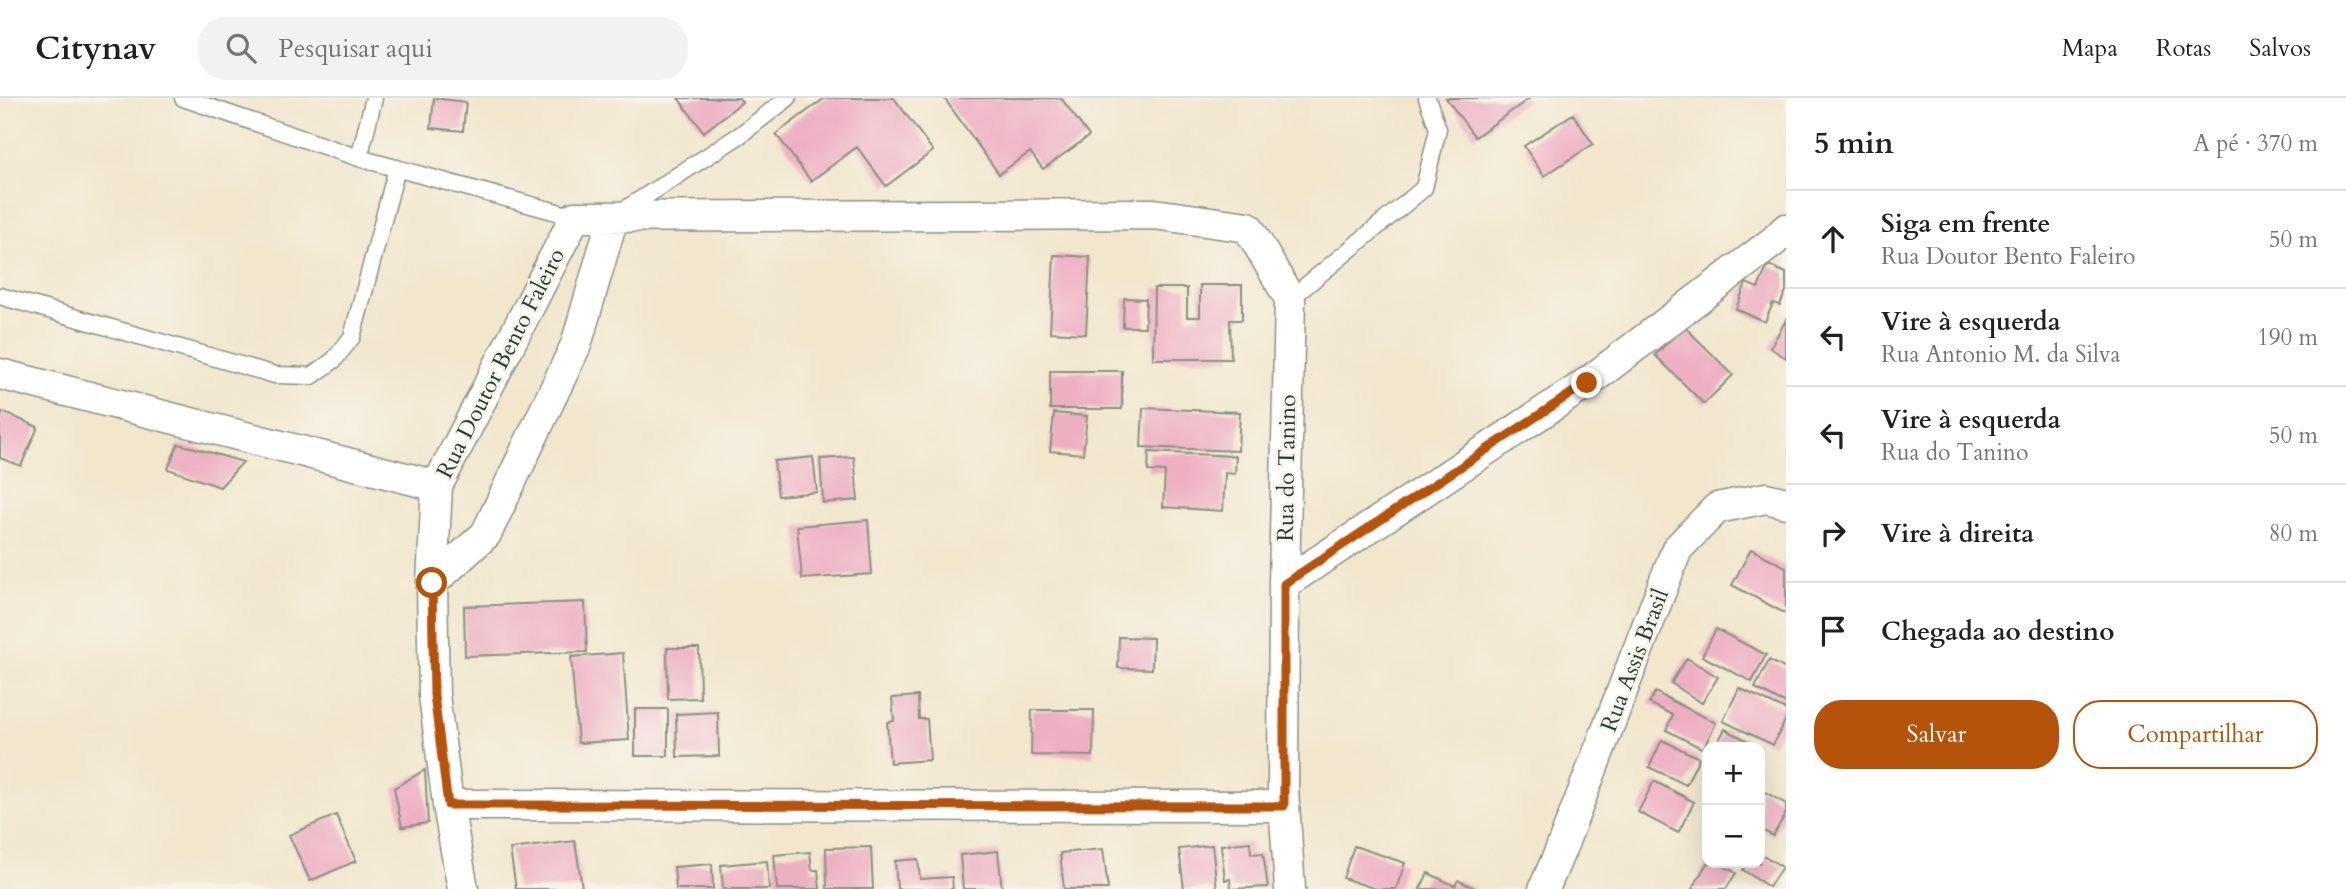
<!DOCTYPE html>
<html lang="pt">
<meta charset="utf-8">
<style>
:root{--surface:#fff;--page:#f2f2f2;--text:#202124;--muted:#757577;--line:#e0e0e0;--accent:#b45309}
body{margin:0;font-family:Cardo,serif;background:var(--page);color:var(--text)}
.controls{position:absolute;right:21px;bottom:21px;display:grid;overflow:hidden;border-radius:14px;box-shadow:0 7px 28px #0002}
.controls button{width:63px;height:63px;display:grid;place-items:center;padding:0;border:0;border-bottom:2px solid var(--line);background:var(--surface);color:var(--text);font:35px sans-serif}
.stop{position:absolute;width:21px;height:21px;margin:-16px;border:5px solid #b45309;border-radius:50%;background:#fff}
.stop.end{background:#b45309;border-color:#fff;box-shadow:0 2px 7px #0008}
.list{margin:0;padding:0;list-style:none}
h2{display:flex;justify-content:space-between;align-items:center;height:91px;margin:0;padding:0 28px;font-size:30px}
h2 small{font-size:23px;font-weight:400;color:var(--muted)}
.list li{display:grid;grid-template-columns:46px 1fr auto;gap:21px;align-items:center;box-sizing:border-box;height:98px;padding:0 28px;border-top:2px solid var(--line)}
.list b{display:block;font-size:26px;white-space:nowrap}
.list p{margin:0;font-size:23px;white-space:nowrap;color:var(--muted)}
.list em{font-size:23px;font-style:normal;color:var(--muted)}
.actions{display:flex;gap:14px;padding:21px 28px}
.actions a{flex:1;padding:16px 0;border:2px solid var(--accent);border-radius:28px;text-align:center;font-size:24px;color:var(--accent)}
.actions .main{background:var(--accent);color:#fff}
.icon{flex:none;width:38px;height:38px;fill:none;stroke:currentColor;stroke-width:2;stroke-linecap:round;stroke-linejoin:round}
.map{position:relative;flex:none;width:1786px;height:791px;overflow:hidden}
header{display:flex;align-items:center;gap:42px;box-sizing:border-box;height:98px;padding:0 35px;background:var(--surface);border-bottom:2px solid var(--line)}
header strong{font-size:33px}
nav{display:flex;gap:38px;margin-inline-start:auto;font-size:24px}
.search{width:490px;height:63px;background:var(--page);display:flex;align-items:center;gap:18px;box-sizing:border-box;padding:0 24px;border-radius:28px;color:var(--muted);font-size:26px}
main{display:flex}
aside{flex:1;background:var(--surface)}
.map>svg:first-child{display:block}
</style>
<header>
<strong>Citynav</strong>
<div class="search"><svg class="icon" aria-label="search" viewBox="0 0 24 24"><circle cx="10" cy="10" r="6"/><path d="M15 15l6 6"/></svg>Pesquisar aqui</div>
<nav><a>Mapa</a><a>Rotas</a><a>Salvos</a></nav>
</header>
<main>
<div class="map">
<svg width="1786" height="791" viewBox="0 0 1786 791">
<rect width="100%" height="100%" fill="#f7f3e8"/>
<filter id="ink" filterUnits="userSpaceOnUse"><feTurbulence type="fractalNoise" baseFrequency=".0143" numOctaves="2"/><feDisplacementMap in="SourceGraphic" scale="14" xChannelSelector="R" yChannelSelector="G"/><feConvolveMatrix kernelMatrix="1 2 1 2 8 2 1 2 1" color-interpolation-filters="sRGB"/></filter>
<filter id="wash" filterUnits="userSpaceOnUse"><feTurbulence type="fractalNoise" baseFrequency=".00686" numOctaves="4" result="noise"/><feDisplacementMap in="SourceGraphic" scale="28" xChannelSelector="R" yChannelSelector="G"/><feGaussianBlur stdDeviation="1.57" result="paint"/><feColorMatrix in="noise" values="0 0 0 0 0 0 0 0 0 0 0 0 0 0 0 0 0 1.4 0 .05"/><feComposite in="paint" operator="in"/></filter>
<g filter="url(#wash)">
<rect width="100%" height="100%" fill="#f2e6cd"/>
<g id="blocks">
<path fill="#eeafc3" d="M 434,0 L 466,4 L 463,33 L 431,30 Z
M 678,0 L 739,0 L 742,4 L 704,34 Z
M 825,0 L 894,0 L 933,53 L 886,88 L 857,49 L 811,83 L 776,36 Z
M 944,0 L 1061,0 L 1089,38 L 1043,71 L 1030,54 L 999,76 Z
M 1446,0 L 1530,0 L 1475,39 Z
M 1573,16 L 1593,46 L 1544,78 L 1524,48 Z
M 1054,157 L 1090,159 L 1086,236 L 1050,234 Z
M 1768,167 L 1786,175 L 1786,193 L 1780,207 L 1773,205 L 1765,224 L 1736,211 L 1746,185 L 1758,190 Z
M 1200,187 L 1242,187 L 1242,222 L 1230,222 L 1231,261 L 1153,261 L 1154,190 L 1187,190 L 1187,219 L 1200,219 Z
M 1124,200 L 1146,201 L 1145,229 L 1123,229 Z
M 1786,222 L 1786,260 L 1770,250 Z
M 1684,228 L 1733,277 L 1704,306 L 1655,257 Z
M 1050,273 L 1122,273 L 1122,311 L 1050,311 Z
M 1143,310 L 1240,314 L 1238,353 L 1141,349 Z
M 3,314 L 38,329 L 21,368 L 0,360 L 0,321 Z
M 1054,315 L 1087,318 L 1083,356 L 1050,353 Z
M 178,346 L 195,350 L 243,364 L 220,389 L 168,371 Z
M 1149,354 L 1236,358 L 1235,376 L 1225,375 L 1223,413 L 1163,409 L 1165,374 L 1148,373 Z
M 813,359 L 817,394 L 778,398 L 774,363 Z
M 854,359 L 858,402 L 823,405 L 820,361 Z
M 868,422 L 872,476 L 802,481 L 797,428 Z
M 1751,451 L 1786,469 L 1786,516 L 1732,487 Z
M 585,504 L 587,554 L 465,558 L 464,508 Z
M 1716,531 L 1766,557 L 1752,584 L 1702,558 Z
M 1119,539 L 1153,540 L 1152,571 L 1118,570 Z
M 667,550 L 699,550 L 700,600 L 668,601 Z
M 623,555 L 629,642 L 578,645 L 571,559 Z
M 1687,560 L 1718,579 L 1702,605 L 1671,585 Z
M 1769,562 L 1786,571 L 1786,606 L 1755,590 Z
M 1739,590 L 1786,612 L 1786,621 L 1773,647 L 1723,623 Z
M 1655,594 L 1716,625 L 1703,651 L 1666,632 L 1673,617 L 1649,605 Z
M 918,598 L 919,621 L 927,621 L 930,662 L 890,665 L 887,624 L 894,623 L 892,600 Z
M 635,611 L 668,611 L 668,658 L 635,658 Z
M 1032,612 L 1094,612 L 1093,658 L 1031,657 Z
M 718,614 L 719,658 L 677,659 L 676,616 Z
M 1725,631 L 1759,649 L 1715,649 Z
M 1662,642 L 1699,660 L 1686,687 L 1649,669 Z
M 425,672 L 428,725 L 402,729 L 394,690 Z
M 1654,683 L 1694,704 L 1678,735 L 1638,714 Z
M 1760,691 L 1786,706 L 1786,715 L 1773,738 L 1760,731 Z
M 336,717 L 356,763 L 310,783 L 289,737 Z
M 575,743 L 582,789 L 563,791 L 516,791 L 510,751 Z
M 1250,744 L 1251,756 L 1263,755 L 1268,789 L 1231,791 L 1230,781 L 1225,782 L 1221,747 Z
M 1212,747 L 1217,791 L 1184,791 L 1179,751 Z
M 1354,748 L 1405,765 L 1396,791 L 1376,791 L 1343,780 Z
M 871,749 L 873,791 L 827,791 L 826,750 Z
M 1103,751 L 1108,791 L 1064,791 L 1060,755 Z
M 998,753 L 1002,791 L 963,791 L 960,757 Z
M 810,754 L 812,772 L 818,772 L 820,791 L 777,791 L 774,757 Z
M 1760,755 L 1782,769 L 1769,789 L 1743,772 L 1747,765 L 1760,765 Z
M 918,761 L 920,781 L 952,779 L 953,791 L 897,791 L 895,763 Z
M 767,763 L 769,791 L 723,791 L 721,767 Z
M 1707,765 L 1718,765 L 1736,775 L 1726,791 L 1692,791 Z
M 712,766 L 713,791 L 676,791 L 674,769 Z
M 1428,775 L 1455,788 L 1458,782 L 1476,791 L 1420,791 Z"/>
</g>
</g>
<g filter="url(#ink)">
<use href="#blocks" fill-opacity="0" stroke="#889280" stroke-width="2"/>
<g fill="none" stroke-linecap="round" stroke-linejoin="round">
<defs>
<path id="lane" d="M 183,0 L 359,60 L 575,119
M 359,60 L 374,0
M 621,114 L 740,37 L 788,0
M 0,198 L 275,277 L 312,278 L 334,262 L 352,239 L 397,70
M 1290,201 L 1424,90 L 1438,31 L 1427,0"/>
<path id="street" d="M 0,276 L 437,388
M 432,485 L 486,436 L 576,247 L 613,119
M 1284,486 L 1587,285 L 1774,143 L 1786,131
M 448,707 L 1284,708
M 463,791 L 448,707 L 434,597 L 432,485 L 437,388 L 575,119 L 1154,116 L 1248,129 L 1290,201 L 1284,486 L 1283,692 L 1290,791
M 1544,791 L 1561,751 L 1677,451 L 1717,410 L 1766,400 L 1786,405"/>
</defs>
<use href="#lane" stroke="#889280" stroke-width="19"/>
<use href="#street" stroke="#889280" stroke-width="33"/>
<use href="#lane" stroke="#fff" stroke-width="16"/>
<use href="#street" stroke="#fff" stroke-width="30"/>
</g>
</g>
<g fill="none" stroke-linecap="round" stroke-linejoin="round" filter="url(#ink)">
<path stroke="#b45309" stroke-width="9" d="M 432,485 L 434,597 L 448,707 L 1284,708 L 1284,486 L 1587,285"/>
</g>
<g text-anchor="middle" stroke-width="5" stroke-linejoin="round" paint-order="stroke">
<g font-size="23" fill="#1f3d34" stroke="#f7f3e8">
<text transform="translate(500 265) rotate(-63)" y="8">Rua Doutor Bento Faleiro</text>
<text transform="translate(1286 370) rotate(-89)" y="8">Rua do Tanino</text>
<text transform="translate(1634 562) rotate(-69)" y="8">Rua Assis Brasil</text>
</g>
</g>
</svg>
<div class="controls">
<button>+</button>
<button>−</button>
</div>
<div class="stop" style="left:432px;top:485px"></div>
<div class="stop end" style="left:1587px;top:285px"></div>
</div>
<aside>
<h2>5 min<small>A pé · 370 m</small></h2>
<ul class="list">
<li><svg class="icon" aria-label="ahead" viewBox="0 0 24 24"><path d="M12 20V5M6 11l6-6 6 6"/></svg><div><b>Siga em frente</b><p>Rua Doutor Bento Faleiro</p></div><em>50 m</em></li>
<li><svg class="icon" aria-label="left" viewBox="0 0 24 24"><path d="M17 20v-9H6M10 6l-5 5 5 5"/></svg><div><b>Vire à esquerda</b><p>Rua Antonio M. da Silva</p></div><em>190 m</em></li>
<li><svg class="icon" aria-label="left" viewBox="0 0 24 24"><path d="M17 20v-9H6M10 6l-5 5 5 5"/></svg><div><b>Vire à esquerda</b><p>Rua do Tanino</p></div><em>50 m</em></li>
<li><svg class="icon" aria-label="right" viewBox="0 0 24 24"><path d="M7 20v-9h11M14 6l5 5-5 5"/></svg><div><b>Vire à direita</b></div><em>80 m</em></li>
<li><svg class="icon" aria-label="arrive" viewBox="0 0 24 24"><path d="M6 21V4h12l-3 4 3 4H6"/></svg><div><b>Chegada ao destino</b></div></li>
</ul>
<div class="actions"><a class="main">Salvar</a><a>Compartilhar</a></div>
</aside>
</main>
